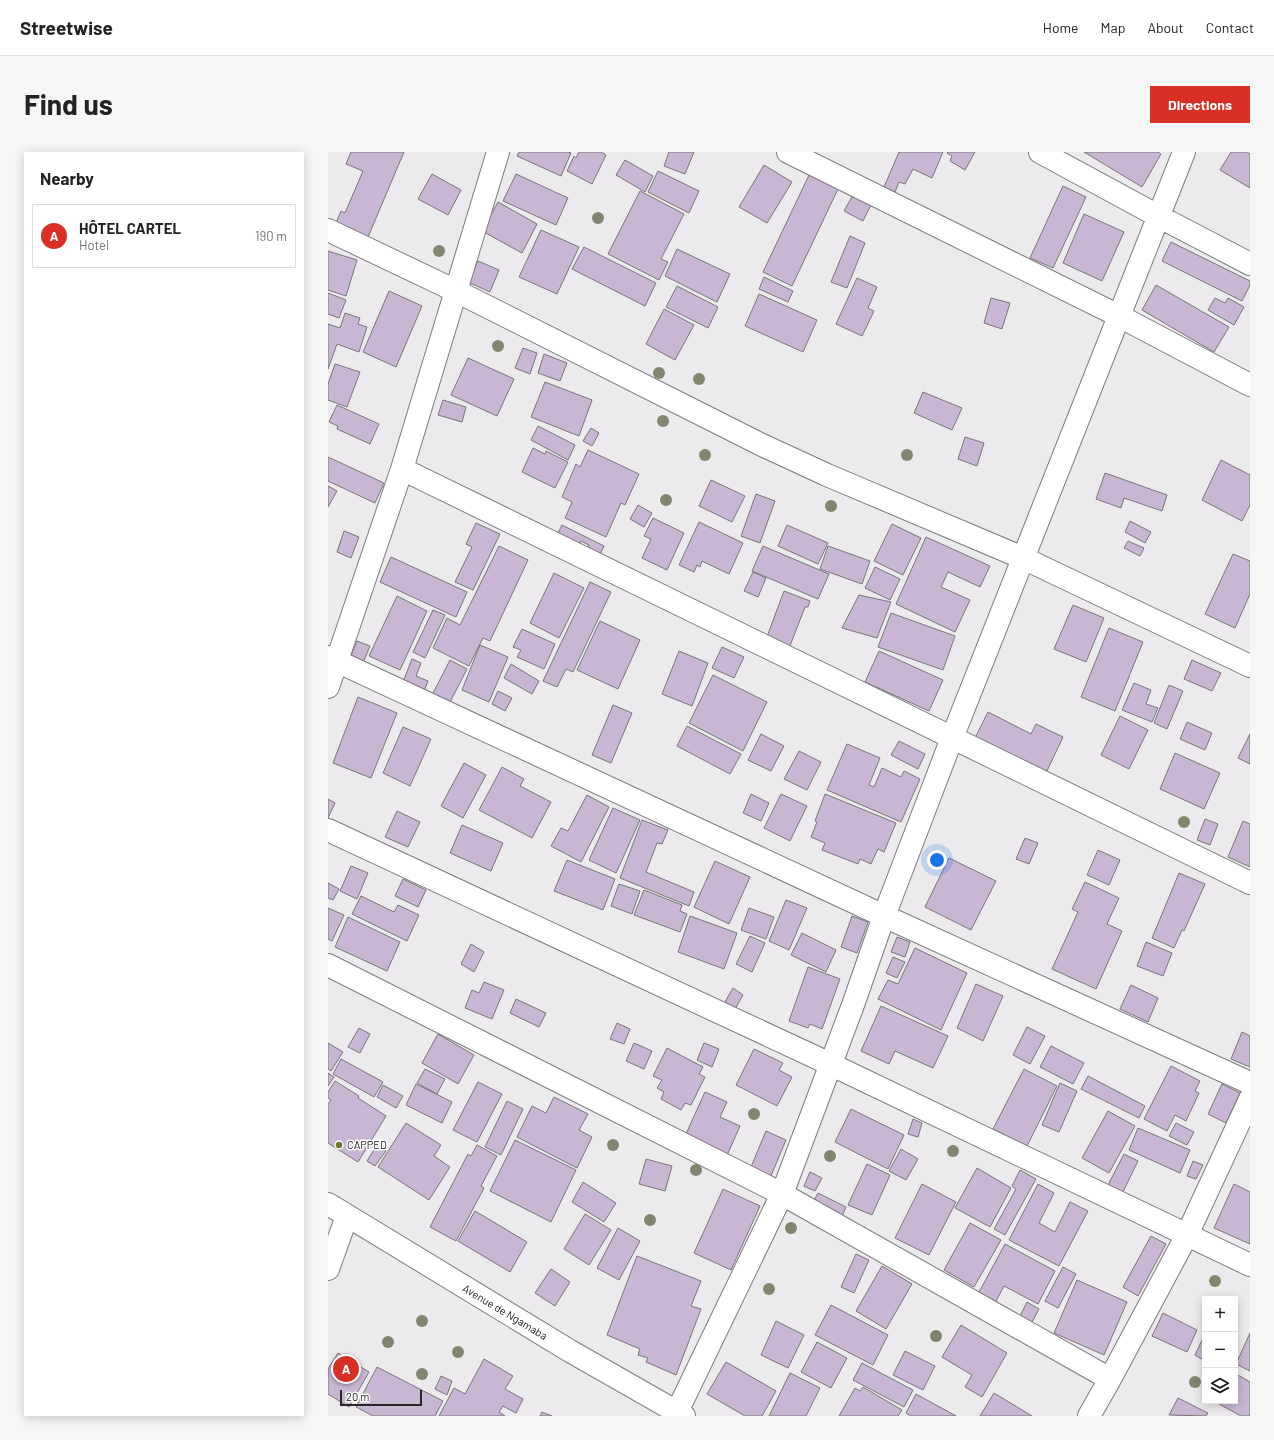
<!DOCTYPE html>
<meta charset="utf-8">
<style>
:root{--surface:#fff;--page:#f6f6f6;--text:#222;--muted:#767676;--line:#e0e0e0;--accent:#d93025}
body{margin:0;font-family:Barlow,sans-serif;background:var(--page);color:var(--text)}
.controls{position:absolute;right:12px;bottom:12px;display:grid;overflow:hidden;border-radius:0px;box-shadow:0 2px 10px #0003}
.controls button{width:36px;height:36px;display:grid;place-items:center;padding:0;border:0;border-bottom:1px solid var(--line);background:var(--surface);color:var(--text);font:20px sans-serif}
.scale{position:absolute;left:12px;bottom:10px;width:82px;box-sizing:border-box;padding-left:4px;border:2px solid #282728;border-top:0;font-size:11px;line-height:14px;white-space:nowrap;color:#282728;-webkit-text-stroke:3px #fff;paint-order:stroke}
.you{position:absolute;left:609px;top:708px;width:14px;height:14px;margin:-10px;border:3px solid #fff;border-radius:50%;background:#1a73e8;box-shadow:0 0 0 6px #1a73e833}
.badge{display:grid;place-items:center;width:26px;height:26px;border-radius:50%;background:var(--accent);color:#fff;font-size:13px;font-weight:700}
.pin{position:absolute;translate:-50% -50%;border:2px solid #fff;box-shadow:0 1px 4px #0006}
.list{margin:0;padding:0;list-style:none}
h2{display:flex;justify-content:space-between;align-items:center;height:52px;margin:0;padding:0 16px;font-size:17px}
h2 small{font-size:13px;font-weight:400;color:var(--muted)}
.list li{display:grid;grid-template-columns:26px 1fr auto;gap:12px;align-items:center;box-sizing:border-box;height:64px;margin:0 8px 8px;padding:0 8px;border:1px solid var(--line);border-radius:0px}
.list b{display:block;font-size:15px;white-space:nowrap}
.list p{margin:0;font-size:13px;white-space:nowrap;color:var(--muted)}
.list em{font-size:13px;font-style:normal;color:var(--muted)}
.icon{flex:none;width:22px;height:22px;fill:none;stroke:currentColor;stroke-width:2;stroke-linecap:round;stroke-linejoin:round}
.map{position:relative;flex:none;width:922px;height:1264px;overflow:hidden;border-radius:0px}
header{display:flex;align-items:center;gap:24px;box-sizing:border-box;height:56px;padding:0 20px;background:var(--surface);border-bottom:1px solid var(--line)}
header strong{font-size:19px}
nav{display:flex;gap:22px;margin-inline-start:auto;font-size:14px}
.intro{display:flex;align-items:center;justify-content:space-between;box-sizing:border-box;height:96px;padding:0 24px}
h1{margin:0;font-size:28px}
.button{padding:10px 18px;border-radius:0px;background:var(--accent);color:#fff;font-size:14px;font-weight:700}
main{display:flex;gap:24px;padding:0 24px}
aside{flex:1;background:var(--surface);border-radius:0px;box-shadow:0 2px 10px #0003}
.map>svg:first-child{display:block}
</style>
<header>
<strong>Streetwise</strong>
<nav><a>Home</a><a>Map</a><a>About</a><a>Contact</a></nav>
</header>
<div class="intro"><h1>Find us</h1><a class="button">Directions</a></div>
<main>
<aside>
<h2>Nearby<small></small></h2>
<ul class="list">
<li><span class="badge">A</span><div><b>HÔTEL CARTEL</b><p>Hotel</p></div><em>190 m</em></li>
</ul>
</aside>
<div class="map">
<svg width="922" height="1264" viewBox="0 0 922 1264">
<rect width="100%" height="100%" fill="#eceaed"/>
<path fill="#c9b6d3" stroke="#777678" d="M 23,0 L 76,0 L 40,85 L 8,71 L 13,59 L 17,61 L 35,19 L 18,12 Z
M 191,0 L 240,0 L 243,1 L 233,24 L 189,4 Z
M 251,0 L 273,0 L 278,3 L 264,32 L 239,19 L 246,4 L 248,6 Z
M 341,0 L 366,0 L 357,22 L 336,14 Z
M 571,0 L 615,0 L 604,26 L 585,17 L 577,32 L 571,30 L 567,40 L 556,35 Z
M 620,0 L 647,0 L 637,18 L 622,9 L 624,4 L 619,1 Z
M 756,0 L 830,0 L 833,2 L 814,35 Z
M 903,0 L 919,0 L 922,2 L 922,36 L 892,18 Z
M 297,8 L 325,24 L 317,40 L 288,23 Z
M 436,13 L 464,30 L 439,71 L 411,55 Z
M 330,19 L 371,39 L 361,61 L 320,40 Z
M 104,22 L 133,38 L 120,63 L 90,47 Z
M 188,22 L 240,46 L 228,73 L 175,49 Z
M 481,23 L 510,37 L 464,134 L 435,120 Z
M 735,34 L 758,45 L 725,116 L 702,106 Z
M 312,39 L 356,62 L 333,107 L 340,110 L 331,128 L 280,102 Z
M 525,43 L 543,53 L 535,69 L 516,59 Z
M 170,50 L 209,72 L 194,101 L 154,79 Z
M 756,62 L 796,80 L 774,129 L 735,111 Z
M 213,78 L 251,95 L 229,142 L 191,125 Z
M 522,84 L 537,91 L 519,136 L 503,130 Z
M 843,90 L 922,129 L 922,133 L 914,149 L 834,109 Z
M 256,95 L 328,131 L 317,154 L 244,117 Z
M 349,97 L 402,122 L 389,150 L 337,124 Z
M 0,99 L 29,108 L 18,144 L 0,138 Z
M 150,109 L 171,118 L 162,140 L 140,130 Z
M 436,125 L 465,139 L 460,150 L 431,137 Z
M 529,126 L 549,135 L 540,156 L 546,159 L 534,184 L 508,172 Z
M 828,133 L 901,175 L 886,200 L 814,158 Z
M 349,134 L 390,155 L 380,176 L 338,155 Z
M 61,139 L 94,154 L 68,215 L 35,200 Z
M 0,141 L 18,148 L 11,166 L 0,162 Z
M 431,142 L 489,168 L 475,200 L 417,174 Z
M 663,146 L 682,151 L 674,177 L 656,171 Z
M 887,146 L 897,151 L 900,146 L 916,155 L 906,173 L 880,158 Z
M 336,157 L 366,173 L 347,208 L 318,192 Z
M 17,161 L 32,166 L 30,172 L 39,175 L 31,200 L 9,192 L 0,217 L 0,172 L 12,176 Z
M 195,196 L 209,201 L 202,222 L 187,216 Z
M 216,202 L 239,211 L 232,229 L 210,221 Z
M 140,206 L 186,227 L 169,264 L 123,243 Z
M 7,212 L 32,220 L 19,255 L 0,248 L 0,232 Z
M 217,230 L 264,248 L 251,284 L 203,265 Z
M 595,240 L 634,256 L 624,278 L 586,261 Z
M 115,248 L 138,255 L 134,270 L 110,263 Z
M 9,253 L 51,272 L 42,292 L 9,277 L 10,274 L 1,270 Z
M 210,274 L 247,293 L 240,308 L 203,288 Z
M 263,276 L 271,281 L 264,294 L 255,289 Z
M 637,285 L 656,291 L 649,314 L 630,307 Z
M 205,296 L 217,302 L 218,299 L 240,310 L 227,336 L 194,320 Z
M 260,298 L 311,322 L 297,353 L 293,351 L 278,385 L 237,366 L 244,350 L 234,345 L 248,312 L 252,315 Z
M 0,305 L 56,331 L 47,351 L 0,329 Z
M 893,308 L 922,323 L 922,353 L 914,369 L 874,348 Z
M 777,321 L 839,343 L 834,359 L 796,346 L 793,356 L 768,347 Z
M 383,328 L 417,344 L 404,370 L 371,354 Z
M 0,334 L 9,339 L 0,355 Z
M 428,342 L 447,349 L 432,391 L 413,384 Z
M 310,353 L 324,361 L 316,375 L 302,367 Z
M 325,366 L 356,381 L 339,418 L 314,406 L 323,387 L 316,384 Z
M 802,369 L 823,380 L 817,391 L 797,380 Z
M 371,370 L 415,391 L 401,422 L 374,409 L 372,415 L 369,413 L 366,420 L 351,413 Z
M 148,371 L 172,382 L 145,438 L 127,430 L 144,395 L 138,392 Z
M 564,372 L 593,386 L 575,423 L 546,409 Z
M 234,373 L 276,394 L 270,407 L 257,400 L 261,393 L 253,389 L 249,396 L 228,385 Z
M 459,373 L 500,391 L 490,412 L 450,394 Z
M 16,379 L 31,385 L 23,406 L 9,400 Z
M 598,385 L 662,414 L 652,435 L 620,420 L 613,435 L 642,448 L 627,480 L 568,452 Z
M 800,389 L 816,396 L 812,404 L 796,396 Z
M 171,394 L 200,408 L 162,489 L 155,486 L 141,514 L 105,496 L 119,466 L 132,473 Z
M 435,394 L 501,422 L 490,447 L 424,419 Z
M 500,394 L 542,409 L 534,432 L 492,417 Z
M 905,402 L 922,409 L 922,442 L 907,476 L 877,462 Z
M 63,405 L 139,440 L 128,465 L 52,430 Z
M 547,415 L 572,427 L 562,448 L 537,436 Z
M 425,420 L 438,426 L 430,445 L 416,439 Z
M 226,421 L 256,436 L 231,486 L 202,471 Z
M 262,430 L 283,440 L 245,520 L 238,517 L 229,535 L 215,529 Z
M 456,439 L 482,449 L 480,455 L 477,455 L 460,499 L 437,490 Z
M 531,443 L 563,450 L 549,486 L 514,476 Z
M 69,444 L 99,459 L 72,518 L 41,504 Z
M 745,453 L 776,466 L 758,510 L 726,497 Z
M 105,458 L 117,463 L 97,506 L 85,500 Z
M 563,461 L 627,484 L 615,518 L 550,495 Z
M 272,469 L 312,488 L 290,537 L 249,518 Z
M 781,476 L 815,490 L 787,559 L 753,545 Z
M 194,477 L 227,492 L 216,517 L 189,505 L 193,498 L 185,495 Z
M 29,489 L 42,494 L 35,511 L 22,506 Z
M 152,493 L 180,505 L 161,550 L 134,538 Z
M 394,495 L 416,505 L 406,526 L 384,516 Z
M 351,499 L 380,511 L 364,554 L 334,542 Z
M 551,499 L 615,528 L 601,559 L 537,530 Z
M 84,507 L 93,511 L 88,524 L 100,529 L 94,544 L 73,535 Z
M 122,508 L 139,517 L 120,554 L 103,545 Z
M 864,508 L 893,521 L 884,539 L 856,527 Z
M 183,512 L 211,529 L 204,542 L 176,526 Z
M 385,523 L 439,550 L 415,599 L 361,571 Z
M 806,531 L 823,538 L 818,552 L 830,556 L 824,570 L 794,558 Z
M 841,533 L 855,539 L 839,577 L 826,571 Z
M 170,539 L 184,546 L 177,559 L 164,552 Z
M 30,545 L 69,561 L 43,626 L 5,611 Z
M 285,553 L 304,561 L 283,611 L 264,603 Z
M 660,560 L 703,582 L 708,572 L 735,585 L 718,621 L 647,586 Z
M 792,564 L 820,578 L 801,617 L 773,603 Z
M 859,570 L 884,581 L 877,598 L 852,587 Z
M 359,574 L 413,602 L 402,622 L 349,594 Z
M 75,575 L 103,587 L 82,634 L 55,621 Z
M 433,582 L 456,594 L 443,619 L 420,608 Z
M 922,582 L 922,612 L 910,606 Z
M 571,589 L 597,602 L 590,617 L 563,603 Z
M 519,592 L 552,606 L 541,633 L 546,635 L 554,616 L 573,625 L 576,619 L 592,627 L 573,670 L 499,638 Z
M 471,599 L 493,610 L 479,638 L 456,627 Z
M 847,601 L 892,621 L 876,657 L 832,637 Z
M 136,611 L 158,623 L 135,666 L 113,654 Z
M 174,615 L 196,627 L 192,634 L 223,650 L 204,686 L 151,658 Z
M 423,642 L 441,651 L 433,669 L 415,661 Z
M 453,642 L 479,654 L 462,689 L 436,676 Z
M 497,642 L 568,671 L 556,700 L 550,697 L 543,712 L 532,707 L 530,712 L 494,698 L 497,691 L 483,685 L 489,670 L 487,669 Z
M 259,643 L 281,655 L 253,710 L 223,694 L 233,676 L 240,679 Z
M 0,647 L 7,651 L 0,666 Z
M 285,656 L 312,668 L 288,721 L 261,708 Z
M 69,659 L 92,670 L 80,695 L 57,685 Z
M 877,667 L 890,672 L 882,693 L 869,688 Z
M 314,668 L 340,678 L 334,692 L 329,691 L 318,720 L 366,740 L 361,754 L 292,726 Z
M 915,669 L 922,672 L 922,715 L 900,705 Z
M 134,673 L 175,691 L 163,719 L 122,701 Z
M 697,686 L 710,691 L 701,712 L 688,707 Z
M 770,698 L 792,708 L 781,733 L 759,723 Z
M 621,706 L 668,729 L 643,778 L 597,755 Z
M 239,708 L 287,727 L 275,758 L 226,739 Z
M 387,709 L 422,725 L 401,772 L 366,755 Z
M 23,714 L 40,721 L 29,747 L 12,739 Z
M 851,721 L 877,732 L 856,779 L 854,778 L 846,796 L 824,786 Z
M 75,727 L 98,738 L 90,755 L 67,744 Z
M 757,730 L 791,746 L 779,772 L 794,779 L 768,837 L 724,817 L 750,760 L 744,757 Z
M 0,731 L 11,737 L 5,748 L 0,746 Z
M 291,732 L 312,739 L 304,762 L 283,754 Z
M 316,738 L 354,753 L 352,759 L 359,762 L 352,780 L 306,763 Z
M 33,744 L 66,760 L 70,753 L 91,763 L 79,789 L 24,762 Z
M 458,748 L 479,756 L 461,798 L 441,789 Z
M 0,756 L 16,763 L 4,789 L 0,787 Z
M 421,756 L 446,765 L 438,787 L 413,778 Z
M 362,764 L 409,781 L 396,817 L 350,800 Z
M 524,764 L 540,770 L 529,801 L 513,795 Z
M 20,765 L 72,790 L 59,819 L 7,795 Z
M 474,781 L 508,798 L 498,820 L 463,803 Z
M 422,784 L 437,791 L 424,820 L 408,812 Z
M 569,785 L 582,790 L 577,805 L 563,800 Z
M 818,790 L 844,801 L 835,824 L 809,814 Z
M 143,792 L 156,800 L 146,820 L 133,812 Z
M 587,796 L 639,821 L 613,878 L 550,847 L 560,828 L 570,832 Z
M 565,805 L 577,810 L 569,826 L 558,821 Z
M 480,815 L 512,827 L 494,877 L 482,872 L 480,876 L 461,869 Z
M 156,830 L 176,838 L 164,867 L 137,856 L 144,838 L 151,841 Z
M 648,832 L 675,844 L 655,889 L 629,876 Z
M 803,833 L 830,846 L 820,870 L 792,857 Z
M 405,836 L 415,843 L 407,857 L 397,850 Z
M 188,847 L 218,861 L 211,875 L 182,861 Z
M 553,854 L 620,884 L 605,916 L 567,899 L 561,912 L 533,899 Z
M 289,871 L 302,877 L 296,892 L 282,887 Z
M 699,875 L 717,884 L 702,912 L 685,903 Z
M 31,876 L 42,882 L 32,901 L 20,895 Z
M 914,880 L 922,884 L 922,915 L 903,907 Z
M 110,882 L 146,903 L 130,932 L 94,911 Z
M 0,891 L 15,900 L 3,919 L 0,917 Z
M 306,891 L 324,899 L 316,917 L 298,909 Z
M 376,891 L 391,897 L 384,915 L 369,908 Z
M 723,894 L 756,911 L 745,932 L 712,915 Z
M 339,896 L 375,915 L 371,922 L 377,925 L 363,953 L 357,951 L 353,958 L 333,947 L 336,940 L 329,936 L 334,928 L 325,924 Z
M 426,897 L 455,911 L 451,918 L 464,925 L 449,954 L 408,933 Z
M 13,907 L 55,930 L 46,945 L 5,922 Z
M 843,914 L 872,929 L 867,939 L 871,941 L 858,969 L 847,963 L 839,979 L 816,967 Z
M 97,917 L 117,927 L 109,942 L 89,931 Z
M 696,917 L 729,934 L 699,994 L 665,977 Z
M 0,921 L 6,925 L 0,934 Z
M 760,924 L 817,954 L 811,966 L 753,937 Z
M 7,929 L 31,944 L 30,946 L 58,964 L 30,1010 L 0,991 L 0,952 L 3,948 L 0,946 L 0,940 Z
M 150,930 L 174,942 L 149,990 L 125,978 Z
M 732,931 L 749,939 L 731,980 L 714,973 Z
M 88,932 L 124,950 L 114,971 L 78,953 Z
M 894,932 L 912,941 L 898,971 L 880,962 Z
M 55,933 L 75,944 L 68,956 L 49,945 Z
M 377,940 L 399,950 L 392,965 L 412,974 L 397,1008 L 380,1000 L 383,994 L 358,982 Z
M 226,945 L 260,962 L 251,978 L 264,985 L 249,1016 L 189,985 L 204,954 L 218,961 Z
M 179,949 L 195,957 L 173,1003 L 157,995 Z
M 523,957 L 576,983 L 560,1017 L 507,990 Z
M 780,959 L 807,974 L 781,1021 L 754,1006 Z
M 585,967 L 594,971 L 590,985 L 580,982 Z
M 78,971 L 113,993 L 106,1004 L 122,1015 L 101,1048 L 50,1015 Z
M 848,971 L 866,980 L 859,993 L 841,984 Z
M 810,976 L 862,998 L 852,1021 L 801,998 Z
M 438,979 L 458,988 L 440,1031 L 420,1022 Z
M 187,988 L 248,1018 L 223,1070 L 162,1039 Z
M 49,993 L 58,999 L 47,1014 L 39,1009 Z
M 149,993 L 169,1004 L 153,1034 L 156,1036 L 128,1089 L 102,1075 L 140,1002 L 143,1004 Z
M 573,997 L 590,1007 L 578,1028 L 561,1019 Z
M 796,1002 L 810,1009 L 794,1042 L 779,1035 Z
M 318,1007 L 344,1014 L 337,1039 L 311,1032 Z
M 865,1009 L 875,1013 L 868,1027 L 859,1024 Z
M 539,1012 L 562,1023 L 544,1063 L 520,1053 Z
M 649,1016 L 683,1036 L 662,1075 L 627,1056 Z
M 692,1018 L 708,1027 L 677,1083 L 666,1077 L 688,1037 L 684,1034 Z
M 482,1020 L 494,1026 L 487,1039 L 476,1034 Z
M 255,1030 L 288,1051 L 276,1070 L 244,1050 Z
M 594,1032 L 628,1050 L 601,1103 L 567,1086 Z
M 710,1032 L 726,1041 L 711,1071 L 727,1080 L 742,1050 L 760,1059 L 731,1114 L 681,1088 Z
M 906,1032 L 922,1040 L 922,1092 L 886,1076 Z
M 395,1037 L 432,1054 L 403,1118 L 366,1101 Z
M 490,1041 L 518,1055 L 512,1069 L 483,1054 Z
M 147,1059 L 199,1090 L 182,1120 L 130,1089 Z
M 257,1062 L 283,1078 L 261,1113 L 236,1097 Z
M 642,1071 L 673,1088 L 646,1135 L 616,1118 Z
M 290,1076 L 312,1089 L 291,1128 L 269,1116 Z
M 823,1084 L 838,1092 L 810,1144 L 795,1135 Z
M 677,1092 L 727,1119 L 710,1152 L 676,1134 L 667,1151 L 650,1142 Z
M 528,1102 L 541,1108 L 526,1141 L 513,1135 Z
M 309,1104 L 373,1129 L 363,1154 L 373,1157 L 348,1223 L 318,1210 L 320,1206 L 310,1203 L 312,1197 L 279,1183 Z
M 554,1114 L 584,1132 L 558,1177 L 528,1159 Z
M 735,1115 L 748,1122 L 730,1156 L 717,1149 Z
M 223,1117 L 242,1130 L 227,1154 L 207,1141 Z
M 749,1128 L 799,1150 L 776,1203 L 726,1181 Z
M 699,1150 L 711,1157 L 704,1170 L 692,1164 Z
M 503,1153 L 560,1183 L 545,1213 L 487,1183 Z
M 835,1161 L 869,1178 L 859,1200 L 824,1184 Z
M 448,1169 L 476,1183 L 460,1216 L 433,1203 Z
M 633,1173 L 679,1201 L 654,1245 L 637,1235 L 644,1223 L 614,1205 Z
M 922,1181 L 922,1219 L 908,1212 Z
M 877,1182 L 877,1209 L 867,1203 Z
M 489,1190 L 519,1206 L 503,1236 L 473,1220 Z
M 577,1199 L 607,1214 L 595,1238 L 565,1223 Z
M 10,1201 L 41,1220 L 21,1255 L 0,1242 L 0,1217 Z
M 156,1207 L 185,1224 L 177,1237 L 195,1247 L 188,1261 L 175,1254 L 171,1260 L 177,1264 L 111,1264 L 126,1236 L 137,1242 Z
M 398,1210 L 448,1239 L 434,1264 L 417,1264 L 379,1242 Z
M 534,1211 L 585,1238 L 576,1255 L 525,1228 Z
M 49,1215 L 115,1249 L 107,1264 L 45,1264 L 28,1255 Z
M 462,1221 L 492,1236 L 478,1264 L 441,1264 Z
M 908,1222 L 922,1230 L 922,1264 L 913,1264 L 891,1252 L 892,1249 L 907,1249 Z
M 113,1224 L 124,1229 L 119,1243 L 107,1237 Z
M 535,1235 L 574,1258 L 570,1264 L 511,1264 L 527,1236 L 532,1239 Z
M 666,1241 L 704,1264 L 652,1264 Z
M 588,1242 L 628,1264 L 583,1264 L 578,1261 Z
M 850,1246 L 880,1261 L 878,1264 L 841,1263 Z
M 214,1260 L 224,1264 L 212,1264 Z"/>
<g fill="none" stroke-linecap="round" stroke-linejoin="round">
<defs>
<path id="minor" d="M 460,0 L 791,164 L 922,233
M 712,0 L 830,64 L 922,112
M 0,78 L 128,139 L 434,293 L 499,323 L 695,406 L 922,514
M 74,317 L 922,731
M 0,505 L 556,764 L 922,931
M 0,535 L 74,317 L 170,0
M 0,678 L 502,912 L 922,1113
M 0,813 L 454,1042 L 782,1227
M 0,1052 L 242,1199 L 356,1264
M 0,1117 L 19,1064
M 347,1264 L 454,1042 L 525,853 L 556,764 L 624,586 L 856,0
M 761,1264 L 782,1227 L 859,1083 L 922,947"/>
</defs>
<use href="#minor" stroke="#7b7a7c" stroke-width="24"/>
<use href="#minor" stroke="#fff" stroke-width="22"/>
</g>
<g fill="#828570">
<circle cx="270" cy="66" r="6"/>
<circle cx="111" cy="99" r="6"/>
<circle cx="170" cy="194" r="6"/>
<circle cx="331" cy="221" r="6"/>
<circle cx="371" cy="227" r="6"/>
<circle cx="335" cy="269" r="6"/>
<circle cx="377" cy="303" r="6"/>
<circle cx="579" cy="303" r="6"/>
<circle cx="338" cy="348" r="6"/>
<circle cx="503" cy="354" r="6"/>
<circle cx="856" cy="670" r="6"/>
<circle cx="426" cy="962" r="6"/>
<circle cx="285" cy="993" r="6"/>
<circle cx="625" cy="999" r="6"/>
<circle cx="502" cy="1004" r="6"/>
<circle cx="368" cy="1018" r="6"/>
<circle cx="322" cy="1068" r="6"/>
<circle cx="463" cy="1076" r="6"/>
<circle cx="887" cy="1129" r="6"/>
<circle cx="441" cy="1137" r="6"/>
<circle cx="94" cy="1169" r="6"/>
<circle cx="608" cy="1184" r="6"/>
<circle cx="60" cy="1190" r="6"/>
<circle cx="130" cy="1200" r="6"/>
<circle cx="94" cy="1222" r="6"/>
<circle cx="867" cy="1230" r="6"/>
</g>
<circle fill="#6b7825" stroke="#fff" stroke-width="1.5" cx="11" cy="993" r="4"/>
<g text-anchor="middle" stroke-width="3" stroke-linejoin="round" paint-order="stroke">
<g font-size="11" fill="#282728" stroke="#fff" text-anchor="start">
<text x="19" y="997">CAPPED</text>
</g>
<g font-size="11" fill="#282728" stroke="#fff">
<text transform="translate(177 1160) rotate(31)" y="4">Avenue de Ngamaba</text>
</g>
</g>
</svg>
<div class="controls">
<button>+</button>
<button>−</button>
<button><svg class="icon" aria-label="layers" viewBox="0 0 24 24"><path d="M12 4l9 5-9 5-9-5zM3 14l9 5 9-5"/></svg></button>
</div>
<div class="scale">20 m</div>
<div class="you"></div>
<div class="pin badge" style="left:18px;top:1217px">A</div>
</div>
</main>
